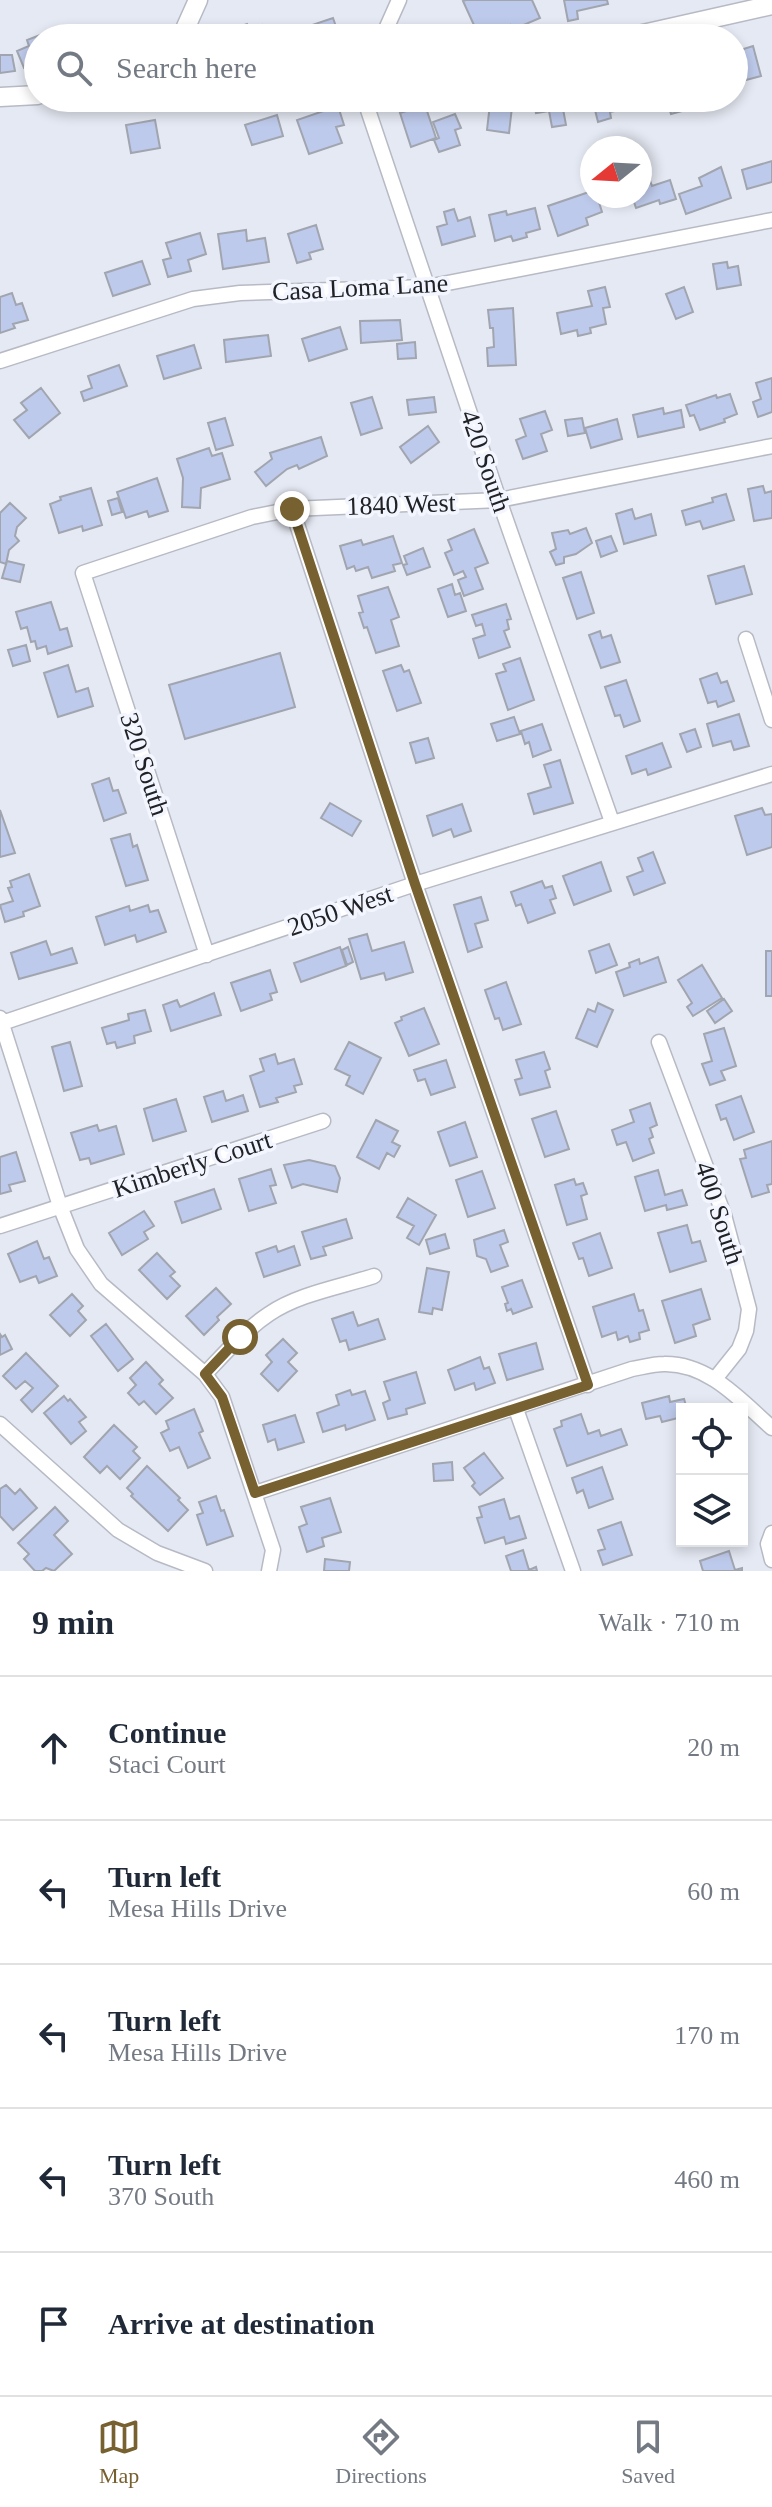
<!DOCTYPE html>
<meta charset="utf-8">
<style>
:root{--surface:#fff;--page:#f6f6f7;--text:#1f2937;--muted:#747a83;--line:#e0e1e3;--accent:#776131}
body{margin:0;font-family:Georgia,serif;background:var(--page);color:var(--text)}
.controls{position:absolute;right:24px;bottom:24px;display:grid;overflow:hidden;border-radius:0px;box-shadow:0 4px 12px #0003}
.controls button{width:72px;height:72px;display:grid;place-items:center;padding:0;border:0;border-bottom:2px solid var(--line);background:var(--surface);color:var(--text);font:40px sans-serif}
.compass{position:absolute;left:580px;top:136px;width:72px;height:72px;border-radius:50%;background:var(--surface);box-shadow:0 4px 12px #0003;rotate:252deg}
.stop{position:absolute;width:24px;height:24px;margin:-18px;border:6px solid #776131;border-radius:50%;background:#fff}
.stop.end{background:#776131;border-color:#fff;box-shadow:0 2px 8px #0008}
.list{margin:0;padding:0;list-style:none}
h2{display:flex;justify-content:space-between;align-items:center;height:104px;margin:0;padding:0 32px;font-size:34px}
h2 small{font-size:26px;font-weight:400;color:var(--muted)}
.list li{display:grid;grid-template-columns:52px 1fr auto;gap:24px;align-items:center;box-sizing:border-box;height:144px;padding:0 32px;border-top:2px solid var(--line)}
.list b{display:block;font-size:30px;white-space:nowrap}
.list p{margin:0;font-size:26px;white-space:nowrap;color:var(--muted)}
.list em{font-size:26px;font-style:normal;color:var(--muted)}
.icon{flex:none;width:44px;height:44px;fill:none;stroke:currentColor;stroke-width:2;stroke-linecap:round;stroke-linejoin:round}
.map{position:relative;flex:none;width:772px;height:1571px;overflow:hidden}
.search{position:absolute;background:var(--surface);box-shadow:0 4px 12px #0003;left:24px;right:24px;top:24px;height:88px;display:flex;align-items:center;gap:20px;box-sizing:border-box;padding:0 28px;border-radius:44px;color:var(--muted);font-size:30px}
.sheet{height:824px;background:var(--surface)}
nav{display:flex;justify-content:space-around;align-items:center;box-sizing:border-box;height:112px;border-top:2px solid var(--line);background:var(--surface);font-size:22px;color:var(--muted)}
nav a{display:grid;justify-items:center;gap:4px}
nav .on{color:var(--accent)}
.map>svg:first-child{display:block}
</style>
<div class="map">
<svg width="772" height="1571" viewBox="0 0 772 1571">
<rect width="100%" height="100%" fill="#e5e9f3"/>
<path fill="#becaeb" stroke="#a1a5af" stroke-width="2" d="M 466,0 L 532,0 L 540,18 L 512,30 L 510,25 L 500,30 L 498,26 L 478,34 L 463,1 Z
M 564,0 L 607,0 L 608,4 L 577,11 L 578,19 L 568,21 Z
M 333,18 L 340,38 L 304,38 L 300,29 Z
M 247,24 L 249,30 L 262,25 L 267,38 L 224,38 L 232,35 L 230,30 Z
M 58,28 L 62,38 L 38,38 L 38,62 L 24,68 L 17,51 L 29,46 L 27,40 Z
M 753,46 L 761,76 L 735,83 L 734,52 Z
M 0,55 L 12,55 L 15,71 L 0,73 Z
M 533,98 L 569,98 L 570,108 L 563,109 L 566,125 L 552,127 L 549,111 L 536,113 Z
M 592,98 L 640,98 L 641,105 L 610,112 L 611,118 L 598,122 Z
M 666,98 L 709,98 L 711,103 L 671,114 Z
M 490,104 L 512,107 L 509,133 L 487,130 Z
M 425,105 L 436,138 L 411,147 L 400,113 Z
M 338,106 L 344,125 L 336,127 L 342,143 L 309,154 L 297,120 Z
M 455,114 L 461,128 L 455,130 L 460,145 L 439,152 L 434,140 L 439,138 L 433,122 Z
M 277,115 L 283,136 L 252,145 L 245,125 Z
M 155,120 L 160,148 L 131,153 L 126,125 Z
M 772,161 L 772,182 L 747,189 L 742,170 Z
M 721,167 L 731,198 L 686,214 L 679,194 L 702,186 L 699,178 Z
M 647,172 L 652,186 L 670,180 L 676,199 L 660,204 L 659,200 L 636,208 L 632,196 L 640,196 L 640,174 Z
M 592,191 L 592,196 L 597,196 L 602,212 L 586,218 L 588,225 L 558,236 L 548,206 Z
M 535,208 L 540,229 L 526,233 L 527,237 L 513,241 L 511,236 L 495,241 L 489,215 L 506,211 L 507,215 Z
M 454,209 L 458,221 L 470,217 L 475,236 L 442,245 L 437,227 L 447,224 L 444,212 Z
M 316,225 L 323,249 L 309,253 L 311,259 L 297,263 L 288,234 Z
M 246,230 L 247,241 L 265,238 L 269,262 L 223,269 L 218,234 Z
M 200,233 L 206,254 L 188,260 L 191,271 L 168,277 L 163,260 L 171,258 L 166,243 Z
M 142,261 L 150,284 L 113,296 L 105,273 Z
M 727,262 L 728,268 L 738,266 L 741,285 L 717,289 L 713,264 Z
M 605,287 L 610,307 L 603,308 L 606,324 L 590,328 L 591,333 L 578,336 L 577,330 L 561,334 L 557,313 L 592,306 L 588,291 Z
M 684,287 L 693,312 L 676,319 L 666,294 Z
M 12,293 L 16,305 L 22,303 L 28,320 L 13,324 L 15,328 L 0,333 L 0,297 Z
M 513,308 L 516,365 L 488,366 L 487,348 L 494,347 L 493,328 L 490,328 L 488,310 Z
M 400,320 L 402,340 L 361,343 L 360,321 Z
M 340,327 L 347,349 L 309,361 L 302,339 Z
M 268,335 L 271,356 L 226,362 L 224,340 Z
M 415,342 L 416,358 L 398,359 L 397,344 Z
M 194,345 L 201,368 L 164,379 L 157,356 Z
M 119,365 L 127,386 L 84,401 L 81,392 L 92,388 L 88,376 Z
M 772,378 L 772,412 L 758,417 L 753,402 L 761,399 L 756,383 Z
M 41,388 L 60,413 L 29,438 L 14,420 L 27,410 L 21,403 Z
M 730,394 L 737,414 L 724,419 L 725,422 L 700,430 L 694,415 L 690,416 L 686,405 L 716,395 L 717,398 Z
M 372,397 L 382,428 L 361,435 L 351,403 Z
M 434,397 L 436,412 L 409,415 L 407,400 Z
M 663,408 L 664,414 L 681,410 L 684,427 L 638,437 L 633,415 Z
M 545,411 L 552,430 L 541,434 L 547,451 L 523,459 L 516,440 L 526,436 L 520,419 Z
M 225,418 L 233,445 L 216,450 L 208,423 Z
M 582,418 L 585,433 L 568,436 L 565,420 Z
M 617,419 L 622,439 L 591,448 L 585,428 Z
M 428,426 L 439,442 L 411,463 L 400,447 Z
M 321,437 L 327,456 L 299,469 L 297,465 L 287,469 L 266,486 L 255,472 L 272,459 L 270,453 Z
M 209,448 L 212,456 L 222,453 L 230,479 L 201,488 L 200,508 L 182,507 L 183,478 L 177,459 Z
M 157,478 L 168,511 L 149,517 L 147,511 L 126,518 L 117,492 Z
M 763,486 L 765,493 L 772,491 L 772,518 L 754,521 L 748,489 Z
M 91,488 L 102,525 L 83,531 L 82,526 L 59,533 L 50,504 L 61,500 L 60,497 Z
M 726,494 L 734,520 L 703,529 L 700,521 L 686,525 L 682,511 L 713,502 L 712,498 Z
M 118,498 L 122,512 L 112,515 L 108,501 Z
M 10,503 L 26,518 L 17,527 L 15,536 L 19,541 L 9,550 L 6,564 L 0,562 L 0,513 Z
M 632,509 L 635,519 L 651,514 L 656,535 L 624,544 L 616,514 Z
M 586,528 L 592,543 L 576,554 L 564,557 L 564,563 L 556,565 L 550,552 L 556,549 L 552,533 L 568,530 L 570,534 Z
M 474,529 L 488,563 L 475,568 L 483,589 L 464,596 L 458,580 L 466,577 L 463,571 L 454,575 L 445,553 L 452,550 L 448,540 Z
M 393,536 L 402,563 L 393,565 L 395,571 L 372,578 L 368,567 L 356,571 L 354,566 L 347,569 L 340,546 L 361,540 L 363,545 Z
M 611,536 L 617,551 L 601,557 L 596,541 Z
M 423,548 L 430,567 L 407,575 L 403,565 L 407,564 L 404,556 Z
M 7,561 L 24,565 L 20,582 L 2,578 Z
M 744,566 L 752,594 L 716,604 L 708,576 Z
M 581,572 L 594,613 L 577,619 L 563,578 Z
M 452,584 L 455,595 L 460,593 L 466,611 L 448,617 L 438,589 Z
M 388,587 L 399,617 L 391,620 L 399,646 L 376,653 L 367,627 L 364,628 L 359,613 L 363,612 L 358,596 Z
M 51,602 L 60,630 L 67,628 L 72,646 L 48,654 L 46,646 L 37,649 L 35,641 L 31,642 L 27,627 L 21,629 L 16,612 Z
M 506,604 L 511,619 L 507,620 L 509,629 L 504,631 L 510,647 L 479,658 L 473,639 L 485,635 L 482,624 L 476,626 L 472,615 Z
M 600,631 L 602,638 L 611,635 L 620,662 L 601,668 L 589,635 Z
M 26,645 L 30,661 L 13,666 L 8,650 Z
M 280,653 L 295,707 L 185,739 L 169,685 Z
M 520,658 L 534,700 L 508,710 L 496,674 L 506,671 L 503,664 Z
M 68,665 L 76,692 L 88,688 L 93,706 L 58,717 L 44,673 Z
M 401,665 L 404,672 L 409,670 L 421,703 L 397,711 L 383,671 Z
M 717,673 L 721,683 L 727,681 L 734,701 L 718,707 L 716,701 L 708,703 L 700,679 Z
M 626,680 L 640,721 L 624,727 L 620,715 L 615,716 L 605,687 Z
M 739,714 L 749,746 L 734,750 L 731,741 L 713,746 L 707,724 Z
M 514,717 L 520,734 L 497,741 L 491,724 Z
M 542,724 L 551,750 L 533,757 L 529,742 L 525,744 L 521,731 Z
M 695,729 L 701,747 L 687,752 L 680,734 Z
M 428,738 L 434,758 L 416,763 L 410,743 Z
M 662,743 L 671,767 L 648,775 L 646,769 L 632,774 L 626,756 Z
M 560,760 L 573,803 L 534,814 L 528,794 L 551,787 L 544,765 Z
M 109,778 L 113,791 L 118,790 L 126,813 L 104,821 L 92,784 Z
M 330,803 L 361,821 L 352,836 L 321,818 Z
M 462,804 L 471,831 L 454,837 L 451,829 L 433,836 L 427,816 Z
M 762,808 L 765,815 L 772,814 L 772,847 L 747,855 L 735,816 Z
M 0,810 L 15,853 L 0,857 Z
M 130,834 L 133,847 L 137,845 L 148,880 L 126,886 L 111,839 Z
M 653,852 L 665,883 L 634,895 L 627,877 L 643,871 L 638,858 Z
M 601,862 L 611,891 L 574,905 L 563,876 Z
M 29,874 L 40,906 L 23,912 L 24,916 L 5,922 L 0,905 L 13,901 L 8,888 L 12,887 L 10,881 Z
M 542,881 L 545,888 L 552,886 L 556,898 L 550,900 L 555,913 L 528,923 L 521,904 L 516,906 L 511,892 Z
M 481,897 L 488,920 L 475,924 L 482,947 L 468,952 L 454,905 Z
M 148,905 L 150,912 L 158,910 L 166,932 L 137,942 L 135,935 L 105,945 L 96,917 L 129,906 L 130,911 Z
M 367,934 L 372,951 L 404,942 L 413,972 L 386,980 L 384,973 L 361,979 L 349,939 Z
M 46,941 L 51,955 L 72,948 L 77,963 L 19,979 L 11,953 Z
M 609,944 L 617,965 L 596,973 L 589,951 Z
M 340,947 L 346,966 L 301,982 L 294,963 Z
M 348,947 L 353,962 L 347,965 L 342,950 Z
M 766,951 L 772,951 L 772,996 L 766,996 Z
M 658,957 L 666,982 L 624,996 L 616,972 L 630,967 L 629,963 L 639,959 L 640,964 Z
M 702,965 L 722,998 L 693,1016 L 687,1007 L 692,1003 L 678,980 Z
M 270,970 L 277,992 L 270,994 L 272,1000 L 241,1011 L 231,983 Z
M 506,982 L 521,1024 L 503,1030 L 499,1018 L 495,1019 L 485,990 Z
M 214,993 L 221,1015 L 171,1031 L 163,1005 L 177,1000 L 180,1007 Z
M 724,999 L 732,1011 L 715,1023 L 707,1011 Z
M 598,1003 L 613,1010 L 597,1047 L 576,1038 L 588,1009 L 595,1012 Z
M 424,1008 L 439,1044 L 409,1056 L 395,1023 L 402,1020 L 401,1017 Z
M 145,1010 L 151,1031 L 134,1036 L 135,1043 L 117,1048 L 115,1042 L 107,1044 L 102,1028 L 129,1020 L 128,1014 Z
M 724,1028 L 736,1066 L 721,1071 L 725,1080 L 710,1085 L 702,1064 L 712,1061 L 704,1034 Z
M 70,1042 L 82,1086 L 64,1091 L 52,1047 Z
M 349,1042 L 381,1058 L 363,1094 L 346,1085 L 350,1076 L 335,1069 Z
M 544,1052 L 550,1069 L 545,1071 L 550,1087 L 520,1095 L 515,1080 L 522,1078 L 516,1060 Z
M 275,1054 L 278,1064 L 294,1059 L 302,1084 L 294,1086 L 296,1092 L 276,1098 L 278,1102 L 260,1107 L 250,1076 L 264,1071 L 260,1059 Z
M 446,1060 L 455,1087 L 431,1095 L 425,1079 L 418,1081 L 414,1070 Z
M 223,1091 L 226,1101 L 243,1095 L 248,1111 L 212,1122 L 204,1097 Z
M 741,1096 L 754,1132 L 734,1140 L 726,1118 L 721,1120 L 716,1105 Z
M 176,1099 L 186,1131 L 153,1141 L 144,1109 Z
M 650,1103 L 657,1125 L 650,1128 L 653,1137 L 649,1139 L 654,1153 L 633,1161 L 626,1142 L 617,1145 L 612,1130 L 634,1122 L 630,1110 Z
M 556,1111 L 569,1149 L 545,1157 L 532,1119 Z
M 376,1120 L 398,1131 L 392,1142 L 400,1146 L 394,1157 L 387,1153 L 379,1169 L 357,1157 Z
M 465,1122 L 477,1157 L 450,1166 L 438,1132 Z
M 97,1125 L 99,1131 L 116,1126 L 124,1154 L 91,1164 L 89,1158 L 80,1160 L 71,1133 Z
M 772,1141 L 772,1184 L 767,1185 L 769,1192 L 752,1197 L 740,1159 L 746,1158 L 744,1150 Z
M 16,1152 L 25,1181 L 9,1185 L 11,1191 L 0,1194 L 0,1157 Z
M 309,1160 L 335,1166 L 340,1178 L 337,1192 L 303,1184 L 292,1188 L 284,1165 Z
M 271,1169 L 276,1185 L 270,1186 L 276,1203 L 249,1211 L 239,1179 Z
M 658,1170 L 665,1195 L 682,1190 L 687,1205 L 667,1210 L 666,1205 L 645,1211 L 635,1177 Z
M 482,1171 L 495,1208 L 468,1217 L 456,1180 Z
M 574,1179 L 576,1185 L 583,1183 L 587,1194 L 581,1196 L 587,1219 L 567,1225 L 555,1185 Z
M 214,1189 L 221,1209 L 182,1223 L 175,1202 Z
M 408,1198 L 436,1215 L 419,1245 L 407,1238 L 414,1226 L 397,1217 Z
M 144,1211 L 154,1226 L 144,1232 L 148,1239 L 122,1255 L 109,1233 Z
M 346,1219 L 352,1238 L 323,1247 L 326,1255 L 311,1259 L 302,1232 Z
M 687,1225 L 692,1243 L 700,1241 L 706,1261 L 670,1272 L 658,1233 Z
M 504,1230 L 508,1242 L 500,1245 L 508,1266 L 491,1272 L 486,1259 L 477,1256 L 474,1240 Z
M 600,1233 L 612,1268 L 589,1276 L 583,1258 L 579,1259 L 573,1243 Z
M 445,1234 L 449,1248 L 430,1254 L 426,1240 Z
M 37,1241 L 44,1259 L 49,1257 L 57,1276 L 39,1283 L 36,1276 L 20,1282 L 8,1254 Z
M 276,1246 L 278,1252 L 294,1246 L 300,1265 L 264,1277 L 256,1253 Z
M 157,1253 L 175,1272 L 170,1276 L 180,1286 L 167,1299 L 139,1270 Z
M 427,1268 L 449,1272 L 442,1310 L 433,1308 L 432,1314 L 419,1312 Z
M 522,1280 L 532,1307 L 513,1314 L 511,1309 L 507,1311 L 505,1304 L 508,1303 L 502,1287 Z
M 216,1288 L 231,1304 L 217,1317 L 219,1320 L 204,1335 L 186,1316 Z
M 701,1289 L 710,1319 L 693,1325 L 696,1336 L 675,1343 L 662,1301 Z
M 72,1294 L 83,1306 L 78,1311 L 86,1320 L 70,1336 L 50,1315 Z
M 634,1294 L 639,1311 L 643,1310 L 649,1330 L 639,1333 L 640,1339 L 630,1342 L 628,1336 L 618,1340 L 616,1332 L 602,1337 L 593,1307 Z
M 353,1312 L 358,1326 L 378,1319 L 385,1339 L 349,1350 L 346,1340 L 340,1342 L 332,1319 Z
M 106,1324 L 133,1359 L 118,1371 L 91,1336 Z
M 0,1334 L 2,1337 L 5,1335 L 12,1349 L 0,1355 Z
M 283,1339 L 297,1353 L 288,1362 L 297,1371 L 278,1391 L 261,1374 L 272,1362 L 266,1355 Z
M 536,1343 L 543,1369 L 507,1380 L 499,1354 Z
M 26,1353 L 58,1386 L 32,1412 L 21,1400 L 33,1388 L 25,1381 L 16,1389 L 3,1376 Z
M 480,1357 L 484,1369 L 489,1367 L 495,1383 L 476,1390 L 474,1383 L 455,1390 L 448,1370 Z
M 146,1362 L 163,1380 L 159,1384 L 173,1398 L 156,1414 L 144,1401 L 139,1405 L 128,1393 L 136,1385 L 130,1378 Z
M 416,1372 L 425,1403 L 406,1409 L 407,1414 L 388,1419 L 383,1403 L 390,1400 L 384,1382 Z
M 350,1390 L 352,1395 L 365,1391 L 375,1420 L 346,1430 L 345,1425 L 323,1432 L 317,1413 L 339,1405 L 336,1395 Z
M 64,1396 L 68,1401 L 70,1399 L 86,1417 L 79,1422 L 86,1431 L 71,1444 L 44,1413 Z
M 669,1396 L 670,1402 L 684,1399 L 687,1409 L 682,1409 L 682,1417 L 662,1422 L 660,1416 L 646,1419 L 642,1403 Z
M 194,1409 L 203,1431 L 199,1433 L 210,1458 L 188,1468 L 179,1447 L 170,1451 L 161,1433 L 169,1429 L 166,1421 Z
M 581,1414 L 588,1434 L 599,1430 L 601,1436 L 621,1429 L 627,1445 L 567,1466 L 554,1429 L 562,1426 L 561,1421 Z
M 295,1415 L 304,1442 L 278,1450 L 275,1439 L 268,1442 L 263,1425 Z
M 114,1425 L 137,1447 L 133,1451 L 140,1458 L 120,1479 L 107,1466 L 100,1473 L 84,1457 Z
M 484,1453 L 503,1478 L 480,1495 L 472,1486 L 475,1483 L 464,1468 Z
M 452,1462 L 453,1480 L 434,1481 L 433,1464 Z
M 147,1466 L 180,1498 L 178,1500 L 188,1510 L 168,1531 L 131,1496 L 133,1494 L 127,1488 Z
M 602,1467 L 613,1499 L 589,1508 L 583,1490 L 577,1493 L 572,1478 Z
M 6,1485 L 15,1494 L 20,1489 L 37,1508 L 13,1530 L 0,1516 L 0,1489 Z
M 216,1496 L 221,1511 L 224,1510 L 233,1536 L 207,1545 L 197,1515 L 203,1513 L 199,1502 Z
M 330,1498 L 341,1532 L 322,1538 L 324,1546 L 307,1552 L 299,1527 L 307,1524 L 301,1507 Z
M 504,1499 L 510,1519 L 519,1516 L 526,1538 L 506,1544 L 504,1537 L 485,1543 L 477,1518 L 482,1517 L 479,1507 Z
M 55,1507 L 68,1521 L 54,1535 L 72,1554 L 54,1571 L 46,1568 L 42,1571 L 35,1571 L 24,1559 L 29,1554 L 18,1543 Z
M 621,1522 L 632,1555 L 603,1565 L 598,1551 L 605,1549 L 598,1530 Z
M 523,1550 L 529,1570 L 536,1567 L 537,1571 L 511,1571 L 506,1556 Z
M 729,1551 L 735,1570 L 742,1568 L 742,1571 L 703,1571 L 700,1561 Z
M 325,1559 L 350,1562 L 349,1571 L 324,1571 Z"/>
<g fill="none" stroke-linecap="round" stroke-linejoin="round">
<defs>
<path id="minor" d="M 382,38 L 399,0
M 364,98 L 499,500 L 612,822
M 0,361 L 193,299 L 240,293 L 427,287 L 772,220
M 292,509 L 415,884 L 588,1385
M 746,639 L 772,720
M 207,955 L 83,573 L 252,517 L 292,509 L 499,500 L 772,446
M 0,1018 L 60,1206 L 77,1249 L 101,1284 L 205,1374 L 222,1397 L 273,1550 L 269,1571
M 2,1023 L 415,884 L 772,774
M 659,1042 L 724,1215 L 749,1309 L 746,1331 L 739,1349 L 715,1379
M 0,1226 L 323,1121
M 205,1374 C 225,1353 245,1330 269,1314 C 298,1294 340,1287 374,1276
M 516,1409 L 573,1571
M 0,1424 L 118,1530 L 157,1553 L 205,1571
M 255,1493 L 632,1369 C 643,1367 654,1364 664,1364 C 709,1363 741,1401 772,1428
M 772,1533 L 768,1544 L 772,1560"/>
<path id="tertiary" d="M 181,38 L 198,0
M 625,38 L 772,5
M 0,97 L 38,95"/>
</defs>
<use href="#minor" stroke="#b7bac4" stroke-width="17"/>
<use href="#tertiary" stroke="#b7bac4" stroke-width="21"/>
<use href="#minor" stroke="#fff" stroke-width="14"/>
<use href="#tertiary" stroke="#fff" stroke-width="18"/>
</g>
<g fill="none" stroke-linecap="round" stroke-linejoin="round">
<path stroke="#776131" stroke-width="10" d="M 240,1337 L 205,1374 L 222,1397 L 255,1493 L 588,1385 L 415,884 L 292,509"/>
</g>
<g text-anchor="middle" stroke-width="7" stroke-linejoin="round" paint-order="stroke">
<g font-size="26" fill="#212226" stroke="#f3f6ff">
<text transform="translate(360 287) rotate(-3)" y="9">Casa Loma Lane</text>
<text transform="translate(486 461) rotate(71)" y="9">420 South</text>
<text transform="translate(401 504) rotate(-2)" y="9">1840 West</text>
<text transform="translate(145 764) rotate(72)" y="9">320 South</text>
<text transform="translate(340 910) rotate(-19)" y="9">2050 West</text>
<text transform="translate(192 1164) rotate(-18)" y="9">Kimberly Court</text>
<text transform="translate(720 1213) rotate(72)" y="9">400 South</text>
</g>
</g>
</svg>
<div class="controls">
<button><svg class="icon" aria-label="locate" viewBox="0 0 24 24"><circle cx="12" cy="12" r="6"/><path d="M12 2v4M12 18v4M2 12h4M18 12h4"/></svg></button>
<button><svg class="icon" aria-label="layers" viewBox="0 0 24 24"><path d="M12 4l9 5-9 5-9-5zM3 14l9 5 9-5"/></svg></button>
</div>
<svg class="compass" viewBox="-18 -18 36 36"><path d="M0-13l5 13h-10z" fill="#e53935"/><path d="M0 13l5-13h-10z" fill="#747a83"/></svg>
<div class="stop" style="left:240px;top:1337px"></div>
<div class="stop end" style="left:292px;top:509px"></div>
<div class="search"><svg class="icon" aria-label="search" viewBox="0 0 24 24"><circle cx="10" cy="10" r="6"/><path d="M15 15l6 6"/></svg>Search here</div>
</div>
<section class="sheet">
<h2>9 min<small>Walk · 710 m</small></h2>
<ul class="list">
<li><svg class="icon" aria-label="ahead" viewBox="0 0 24 24"><path d="M12 20V5M6 11l6-6 6 6"/></svg><div><b>Continue</b><p>Staci Court</p></div><em>20 m</em></li>
<li><svg class="icon" aria-label="left" viewBox="0 0 24 24"><path d="M17 20v-9H6M10 6l-5 5 5 5"/></svg><div><b>Turn left</b><p>Mesa Hills Drive</p></div><em>60 m</em></li>
<li><svg class="icon" aria-label="left" viewBox="0 0 24 24"><path d="M17 20v-9H6M10 6l-5 5 5 5"/></svg><div><b>Turn left</b><p>Mesa Hills Drive</p></div><em>170 m</em></li>
<li><svg class="icon" aria-label="left" viewBox="0 0 24 24"><path d="M17 20v-9H6M10 6l-5 5 5 5"/></svg><div><b>Turn left</b><p>370 South</p></div><em>460 m</em></li>
<li><svg class="icon" aria-label="arrive" viewBox="0 0 24 24"><path d="M6 21V4h12l-3 4 3 4H6"/></svg><div><b>Arrive at destination</b></div></li>
</ul>
</section>
<nav>
<a class="on"><svg class="icon" aria-label="map" viewBox="0 0 24 24"><path d="M3 6l6-2 6 2 6-2v14l-6 2-6-2-6 2zM9 4v14M15 6v14"/></svg>Map</a>
<a><svg class="icon" aria-label="directions" viewBox="0 0 24 24"><path d="M12 3l9 9-9 9-9-9zM9 14v-3h6M13 9l2 2-2 2"/></svg>Directions</a>
<a><svg class="icon" aria-label="saved" viewBox="0 0 24 24"><path d="M7 4h10v16l-5-4-5 4z"/></svg>Saved</a>
</nav>
